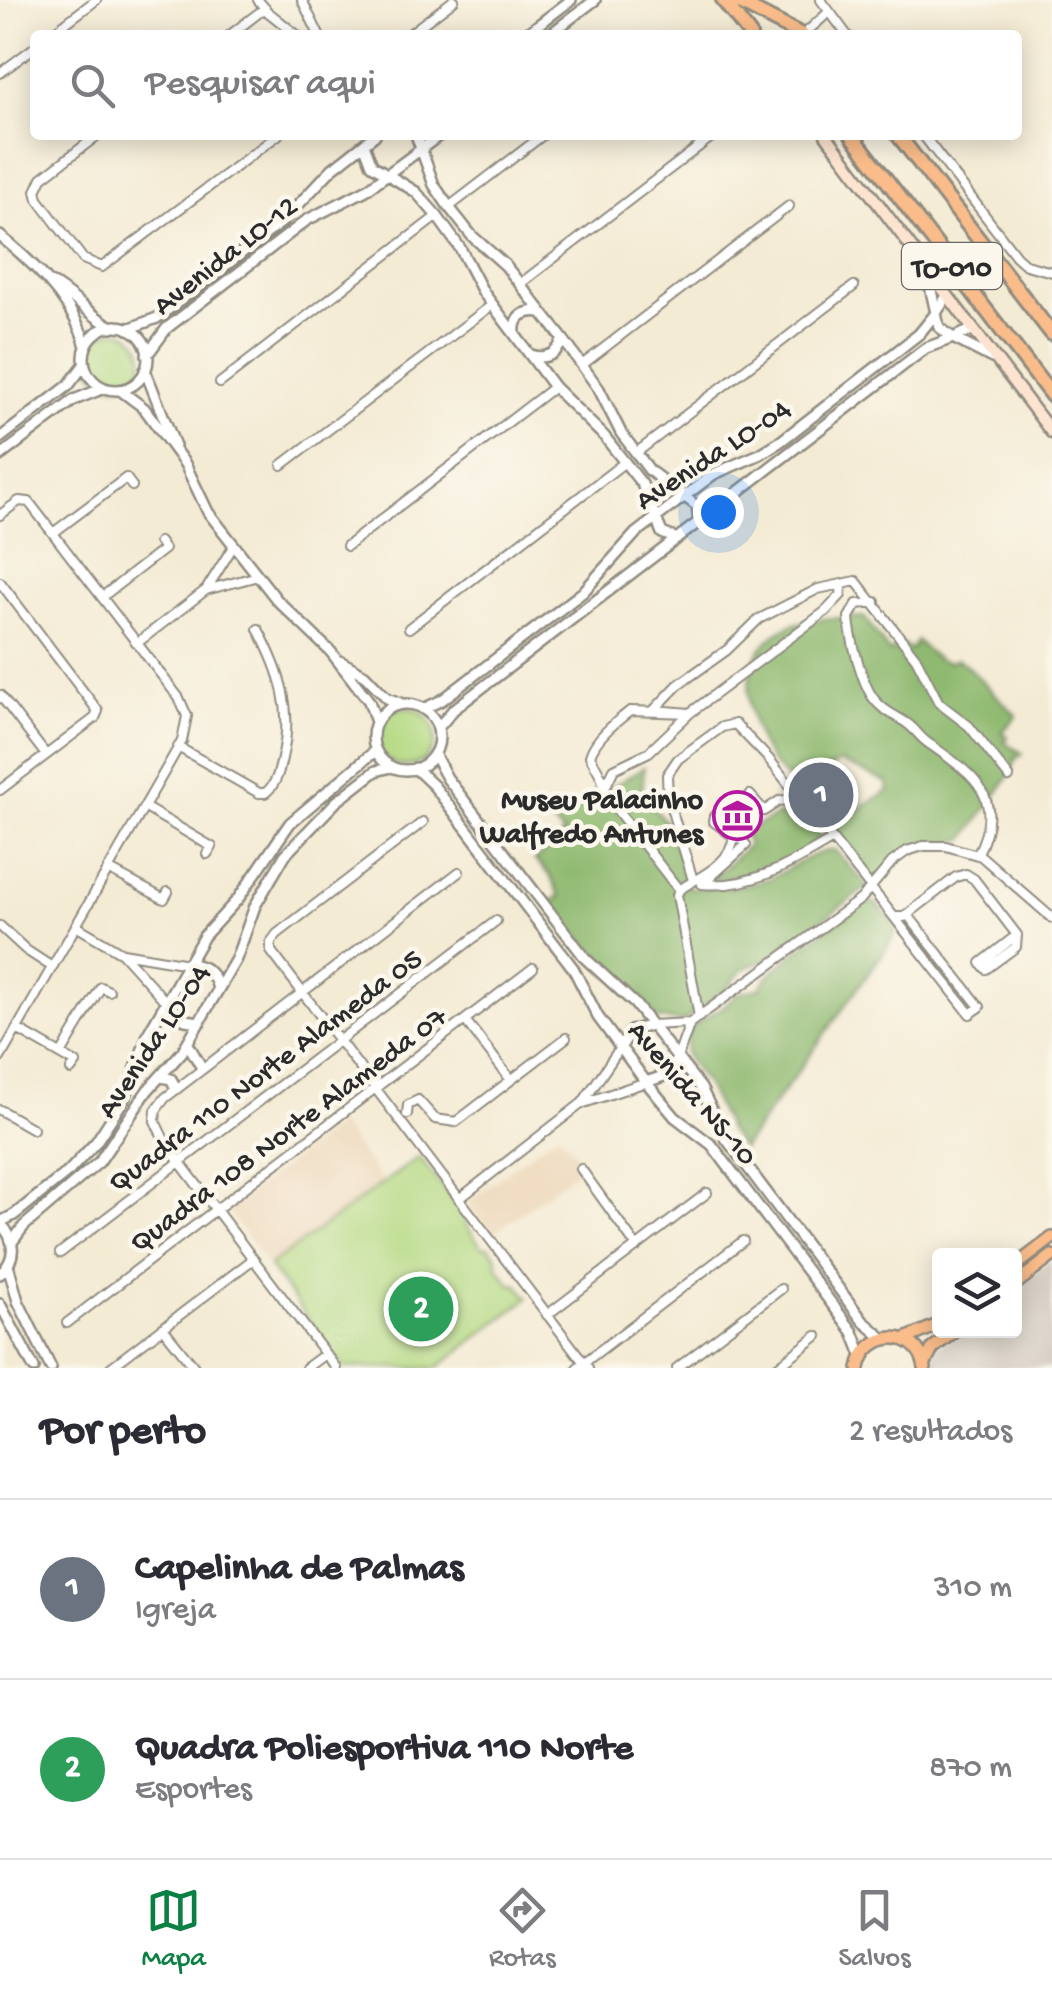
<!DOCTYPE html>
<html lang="pt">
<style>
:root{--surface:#fff;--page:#f2f2f3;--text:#2b2b33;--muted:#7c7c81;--line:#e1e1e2;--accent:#0b8043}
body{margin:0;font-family:"Gochi Hand",sans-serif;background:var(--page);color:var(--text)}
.controls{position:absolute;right:30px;bottom:30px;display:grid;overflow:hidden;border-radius:10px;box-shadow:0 5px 25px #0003}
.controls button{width:90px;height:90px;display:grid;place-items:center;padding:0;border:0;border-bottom:2px solid var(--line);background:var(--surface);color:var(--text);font:50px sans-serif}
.you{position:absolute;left:718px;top:512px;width:35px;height:35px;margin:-25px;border:8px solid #fff;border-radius:50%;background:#1a73e8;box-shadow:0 0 0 15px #1a73e833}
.badge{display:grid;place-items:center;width:65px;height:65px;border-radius:50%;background:var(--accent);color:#fff;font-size:32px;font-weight:700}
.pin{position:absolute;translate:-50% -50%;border:5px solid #fff;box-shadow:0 2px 10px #0006}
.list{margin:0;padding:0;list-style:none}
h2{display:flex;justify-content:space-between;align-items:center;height:130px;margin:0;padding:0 40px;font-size:42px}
h2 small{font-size:32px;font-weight:400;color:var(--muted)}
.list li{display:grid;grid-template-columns:65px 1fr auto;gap:30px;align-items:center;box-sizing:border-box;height:180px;padding:0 40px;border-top:2px solid var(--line)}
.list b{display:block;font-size:38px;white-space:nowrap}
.list p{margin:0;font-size:32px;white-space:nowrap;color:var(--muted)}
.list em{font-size:32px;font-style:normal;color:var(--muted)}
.icon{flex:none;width:55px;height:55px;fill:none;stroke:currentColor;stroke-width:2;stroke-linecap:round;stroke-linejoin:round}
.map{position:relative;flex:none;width:1052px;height:1368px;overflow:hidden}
.search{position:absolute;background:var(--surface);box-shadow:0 5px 25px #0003;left:30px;right:30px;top:30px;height:110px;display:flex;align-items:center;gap:25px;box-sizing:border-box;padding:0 35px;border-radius:10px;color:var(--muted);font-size:38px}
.sheet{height:490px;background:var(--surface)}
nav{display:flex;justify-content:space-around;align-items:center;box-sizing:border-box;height:140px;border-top:2px solid var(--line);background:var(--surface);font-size:28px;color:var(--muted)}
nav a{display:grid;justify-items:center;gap:5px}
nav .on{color:var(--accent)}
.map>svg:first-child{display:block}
</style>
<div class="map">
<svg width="1052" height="1368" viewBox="0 0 1052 1368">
<rect width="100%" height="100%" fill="#fbf7ec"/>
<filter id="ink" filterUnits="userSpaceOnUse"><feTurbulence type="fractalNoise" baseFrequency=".01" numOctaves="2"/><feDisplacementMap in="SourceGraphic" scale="20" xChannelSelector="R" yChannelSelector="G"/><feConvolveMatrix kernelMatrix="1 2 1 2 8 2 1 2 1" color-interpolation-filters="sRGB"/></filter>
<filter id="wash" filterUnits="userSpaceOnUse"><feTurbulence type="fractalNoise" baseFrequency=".0048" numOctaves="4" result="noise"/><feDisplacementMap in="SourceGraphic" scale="40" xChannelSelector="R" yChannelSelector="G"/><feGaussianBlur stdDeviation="2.25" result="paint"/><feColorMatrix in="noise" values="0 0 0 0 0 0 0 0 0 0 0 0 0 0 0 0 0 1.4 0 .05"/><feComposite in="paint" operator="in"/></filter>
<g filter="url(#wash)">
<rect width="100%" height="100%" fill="#f4ebd4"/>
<path fill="#edd7ba" d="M 339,1124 L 384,1183 L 269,1266 L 227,1211 Z
M 559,1132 L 584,1165 L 492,1235 L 467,1203 Z"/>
<path fill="#ccc2b8" d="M 1052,1259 L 1052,1368 L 933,1368 L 925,1356 L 959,1331 L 1014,1330 L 1015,1288 Z"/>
<path fill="#b4d982" stroke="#708256" stroke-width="2.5" d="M89 358a27 27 0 1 1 54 0a27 27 0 1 1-54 0Z
M377 737a29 29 0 1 1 58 0a29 29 0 1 1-58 0Z
M 419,1157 L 466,1218 L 465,1224 L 482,1247 L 489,1247 L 498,1259 L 496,1264 L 511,1285 L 517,1284 L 528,1298 L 437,1368 L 344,1368 L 269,1266 Z"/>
<path fill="#8fb970" stroke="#5d724e" stroke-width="2.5" d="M 864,617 L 889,652 L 903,645 L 911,650 L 917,641 C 930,653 941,668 957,659 L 966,665 L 1017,716 L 1002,732 L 1008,737 L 1004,742 L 1023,754 L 1016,758 L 1012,772 L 965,839 L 907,851 L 873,883 L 828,826 L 889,791 L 887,782 L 840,762 L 798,788 C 790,780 777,771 771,761 C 741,716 735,645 795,624 C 815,617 843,619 864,617 Z
M 644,767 L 642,797 L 670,826 L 689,888 C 713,888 738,889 762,881 C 788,873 807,852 835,850 L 868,887 L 767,959 L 743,969 L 727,988 L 683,1022 L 657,1019 C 623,978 582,944 549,902 L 560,897 L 550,875 L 535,860 L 564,834 L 551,821 C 584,805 613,786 644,767 Z
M 784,813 L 804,814 L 821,835 C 795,870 747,873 709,881 L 748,846 L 744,832 L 748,829 Z
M 869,902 L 876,903 L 898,927 L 888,946 L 742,1149 L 729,1131 L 705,1083 L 689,1062 L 685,1052 L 689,1030 C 704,1016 727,1008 738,993 L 761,988 C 766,969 849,912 869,902 Z"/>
</g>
<g filter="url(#ink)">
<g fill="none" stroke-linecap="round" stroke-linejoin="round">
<defs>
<path id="minor" d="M 258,0 L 268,12 L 297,35
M 302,0 L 319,35
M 821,0 L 847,35
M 50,35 L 96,0
M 230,35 L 265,8
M 408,35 L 454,0
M 803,35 L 829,12
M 0,73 L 35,47
M 98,135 L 42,178 L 36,191 L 38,199 L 83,259 L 102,267 L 278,135
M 923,135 L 1016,256 L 1026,265 L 1052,272
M 449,207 L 543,135
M 520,284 L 714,135
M 582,365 L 789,206
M 220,383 L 437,216
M 636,453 L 854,286
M 282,465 L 492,305
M 0,515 L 19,501 L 29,502 L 179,698 L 187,716 L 182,741 L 0,1058
M 53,533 L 126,478 L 132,486
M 347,546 L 554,387
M 0,582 L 98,711 L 95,718 L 0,790
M 842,584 L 856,581 L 916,658 L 939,703 L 969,726 L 1009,777
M 206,590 L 258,576
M 102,597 L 164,549 L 159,542
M 875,602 L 857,604 L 849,617 C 850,637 862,684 874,699 C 882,710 894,715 905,722 C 915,728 919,737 928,743 C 972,774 1008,796 977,855
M 409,628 L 625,462
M 137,643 L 206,590 L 234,545
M 0,695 L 46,755
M 178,747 L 259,793 L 265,793 C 276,785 279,772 282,758 C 294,710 280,671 258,629
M 603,792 L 602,778 L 590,756 C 595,738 616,722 630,711 L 690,713 L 826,611 L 841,595 L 842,584 L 818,589 L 759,619 L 727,650 L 678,685 L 654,710 L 690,713 L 649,752 L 614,769 L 603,792 L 679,890
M 750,795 L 764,811 L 779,801 L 797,798
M 144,807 L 212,847 L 207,854
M 423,822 L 277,934 L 271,942 L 271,951 L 588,1368
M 108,869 L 164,899 L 168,892
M 693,880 L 668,798 L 667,775 L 678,759 L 722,727 L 735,724 L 768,758 L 894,917 L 904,917 L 956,877 L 966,874 L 974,879 L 1017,935 L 1016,947 L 986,969 L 981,963 L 1017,935
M 702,884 C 750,889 791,864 831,840
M 894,917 L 970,1014 L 980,1007 L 907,914
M 0,926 L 26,950 L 52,967
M 76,926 L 122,953 L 166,1002
M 123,953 L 188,964
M 699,1017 L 677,895 L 679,890 C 700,876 730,865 734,837 L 713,821 L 714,816 L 721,813 L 746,845 L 703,884
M 465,1020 L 511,1080
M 690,1023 L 861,899 L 892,862 L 907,851 L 923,846 L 946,846 L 981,856 L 1052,918
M 651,1025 L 690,1023
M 17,1029 L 76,1063 L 71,1070
M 61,1054 L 101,987 L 109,991
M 677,1059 L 690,1023
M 583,1102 L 620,1048
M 0,1110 L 33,1129
M 407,1114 L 408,1105 L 418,1100 L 435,1119 L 456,1122 L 566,1038
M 581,1169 L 637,1247
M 459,1199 L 581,1104 L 646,1082
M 60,1253 L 496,921
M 547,1315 L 707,1193
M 67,1323 L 533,968
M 163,1328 L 195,1368
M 110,1368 L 252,1260
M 306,1368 L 325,1354
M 336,1368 L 166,1144 L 155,1121 L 156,1110 L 165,1098 L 459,872
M 577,1368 L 743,1241
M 677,1368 L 781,1289
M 776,1368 L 817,1336"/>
<path id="tertiary" d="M 525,35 L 571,0
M 549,35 L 595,0
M 416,135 L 434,185 L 449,207 L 472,236 L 505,265 L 563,339 L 599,389 L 621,433 L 650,471 L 697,506 L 699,523
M 364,144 L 372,165 L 416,192 L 437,216 L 460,248 L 483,292 L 554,387 L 604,436 L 642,484 L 662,533 L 677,539
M 0,236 C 35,264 74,302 86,346
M 50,282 C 73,295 89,315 112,327
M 947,296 L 936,313 L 939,327 L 953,338 L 972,330
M84 358a32 32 0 1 1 64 0a32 32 0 1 1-64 0Z
M 128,329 L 157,318 L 283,221 L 332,169 L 375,135
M 515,333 C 513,316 526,310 541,312
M 147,355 L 167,328 L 307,220 L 366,190 L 440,135
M 531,355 C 547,360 557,354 563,339
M 145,370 L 175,446
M 120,390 L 144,408 L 185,464 L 208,512 L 277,600 L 331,652 L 369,701 L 376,722
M 0,438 L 68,386 L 84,365
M 0,456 L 74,400 L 104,388
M 340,661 L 365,675 L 387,698 L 400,703
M373 737a33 33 0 1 1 66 0a33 33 0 1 1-66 0Z
M 423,709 L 442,700 L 583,592 L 636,533 L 714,474 L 760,454 L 781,441 L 919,334 L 936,313 L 930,286 L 918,262
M 438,728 L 453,710 L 926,348 L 953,338 L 992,358
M 434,754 L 447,778 L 586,959 L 635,1004 L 701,1088 L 725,1137 L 863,1321 L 883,1338
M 415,768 L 434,786 L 573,968 L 598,1017 L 646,1082 L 675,1117 L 712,1145 L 853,1332 L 862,1355
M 188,964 C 205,965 215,973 218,990
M 166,1002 L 185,1020 L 200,1022
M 188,1044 L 202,1068
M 620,1048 L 631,1031 L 651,1025
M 161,1077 L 171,1079 L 176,1088
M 646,1082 L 667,1075 L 677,1059
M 0,1222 L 14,1215 L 69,1171 L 96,1142 L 126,1096 L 149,1032 L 204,936 L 238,899 L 290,823 L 375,751
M 0,1223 C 16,1239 17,1259 0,1274
M 12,1242 L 24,1226 L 99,1162 L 147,1091 L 182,1052 L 236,959 L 255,906 L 285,855 L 336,802 L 376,771 L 391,767
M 8,1265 L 18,1301 L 51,1368
M 0,1304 L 34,1368"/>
<path id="secondary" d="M 826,135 L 1052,433"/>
<path id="primary" d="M 1014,1267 L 1052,1238
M 1014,1285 L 1052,1256
M 905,1339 L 940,1324
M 925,1363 L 933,1348 L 956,1330
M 859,1368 C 866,1329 919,1327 925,1368"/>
<path id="trunk" d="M 723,0 L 750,35
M 734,0 L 802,35
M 852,135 L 1052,396
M 898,135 L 1052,334"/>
</defs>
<use href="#minor" stroke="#908b80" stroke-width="12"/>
<use href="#tertiary" stroke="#908b80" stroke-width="14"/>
<use href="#secondary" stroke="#908b80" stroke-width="15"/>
<use href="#primary" stroke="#908b80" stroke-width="16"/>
<use href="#trunk" stroke="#908b80" stroke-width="18"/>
<use href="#minor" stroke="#fff" stroke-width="8"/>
<use href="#tertiary" stroke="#fff" stroke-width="9"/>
<use href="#secondary" stroke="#fde4d0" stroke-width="10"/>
<use href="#primary" stroke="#f9bc8a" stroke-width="11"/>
<use href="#trunk" stroke="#f9bc8a" stroke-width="12"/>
</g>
</g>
<defs>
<symbol id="museum-ring" viewBox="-11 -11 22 22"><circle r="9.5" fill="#fbf7ec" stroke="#b5179e" stroke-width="1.5"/><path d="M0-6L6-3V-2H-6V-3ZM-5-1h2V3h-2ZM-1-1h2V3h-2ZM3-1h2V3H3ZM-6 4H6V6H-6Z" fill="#b5179e"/></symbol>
</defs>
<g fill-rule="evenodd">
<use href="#museum-ring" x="710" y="788" width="55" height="55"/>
</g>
<g text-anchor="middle" stroke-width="9" stroke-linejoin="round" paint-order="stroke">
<rect fill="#fbf7ec" stroke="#696865" stroke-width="2.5" x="902" y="243" width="100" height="46" rx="8"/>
<g font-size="28" font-weight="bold" fill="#2b2b2b">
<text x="952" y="276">TO-010</text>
</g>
<g font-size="30" fill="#2b2b2b" stroke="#fbf7ec">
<text transform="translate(224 254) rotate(-38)" y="10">Avenida LO-12</text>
<text transform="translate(712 453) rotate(-33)" y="10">Avenida LO-04</text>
<text transform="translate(152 1040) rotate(-56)" y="10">Avenida LO-04</text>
<text transform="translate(264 1069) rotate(-37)" y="10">Quadra 110 Norte Alameda 05</text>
<text transform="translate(694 1092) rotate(49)" y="10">Avenida NS-10</text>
<text transform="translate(287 1128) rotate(-37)" y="10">Quadra 108 Norte Alameda 07</text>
</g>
<g font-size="30" font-weight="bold" fill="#2b2b2b" stroke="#fbf7ec" text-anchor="end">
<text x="703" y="808">Museu Palacinho<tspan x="703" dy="34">Walfredo Antunes</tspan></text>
</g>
</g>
</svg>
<div class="controls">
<button><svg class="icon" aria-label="layers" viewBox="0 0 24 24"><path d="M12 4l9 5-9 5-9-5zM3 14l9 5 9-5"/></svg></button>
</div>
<div class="you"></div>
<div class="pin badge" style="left:821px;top:795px;background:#6b7280">1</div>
<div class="pin badge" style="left:421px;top:1309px;background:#2e9e5b">2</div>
<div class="search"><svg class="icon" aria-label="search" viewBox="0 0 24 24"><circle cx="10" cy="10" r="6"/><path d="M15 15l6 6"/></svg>Pesquisar aqui</div>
</div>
<section class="sheet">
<h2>Por perto<small>2 resultados</small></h2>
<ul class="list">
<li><span class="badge" style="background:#6b7280">1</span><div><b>Capelinha de Palmas</b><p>Igreja</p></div><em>310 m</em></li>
<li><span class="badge" style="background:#2e9e5b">2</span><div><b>Quadra Poliesportiva 110 Norte</b><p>Esportes</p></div><em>870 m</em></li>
</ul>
</section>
<nav>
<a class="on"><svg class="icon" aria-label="map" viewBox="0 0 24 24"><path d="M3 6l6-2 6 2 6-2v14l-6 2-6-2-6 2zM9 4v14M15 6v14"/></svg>Mapa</a>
<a><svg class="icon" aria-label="directions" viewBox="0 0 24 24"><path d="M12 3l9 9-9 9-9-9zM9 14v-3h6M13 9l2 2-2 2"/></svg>Rotas</a>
<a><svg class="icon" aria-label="saved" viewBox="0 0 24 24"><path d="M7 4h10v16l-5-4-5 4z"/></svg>Salvos</a>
</nav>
